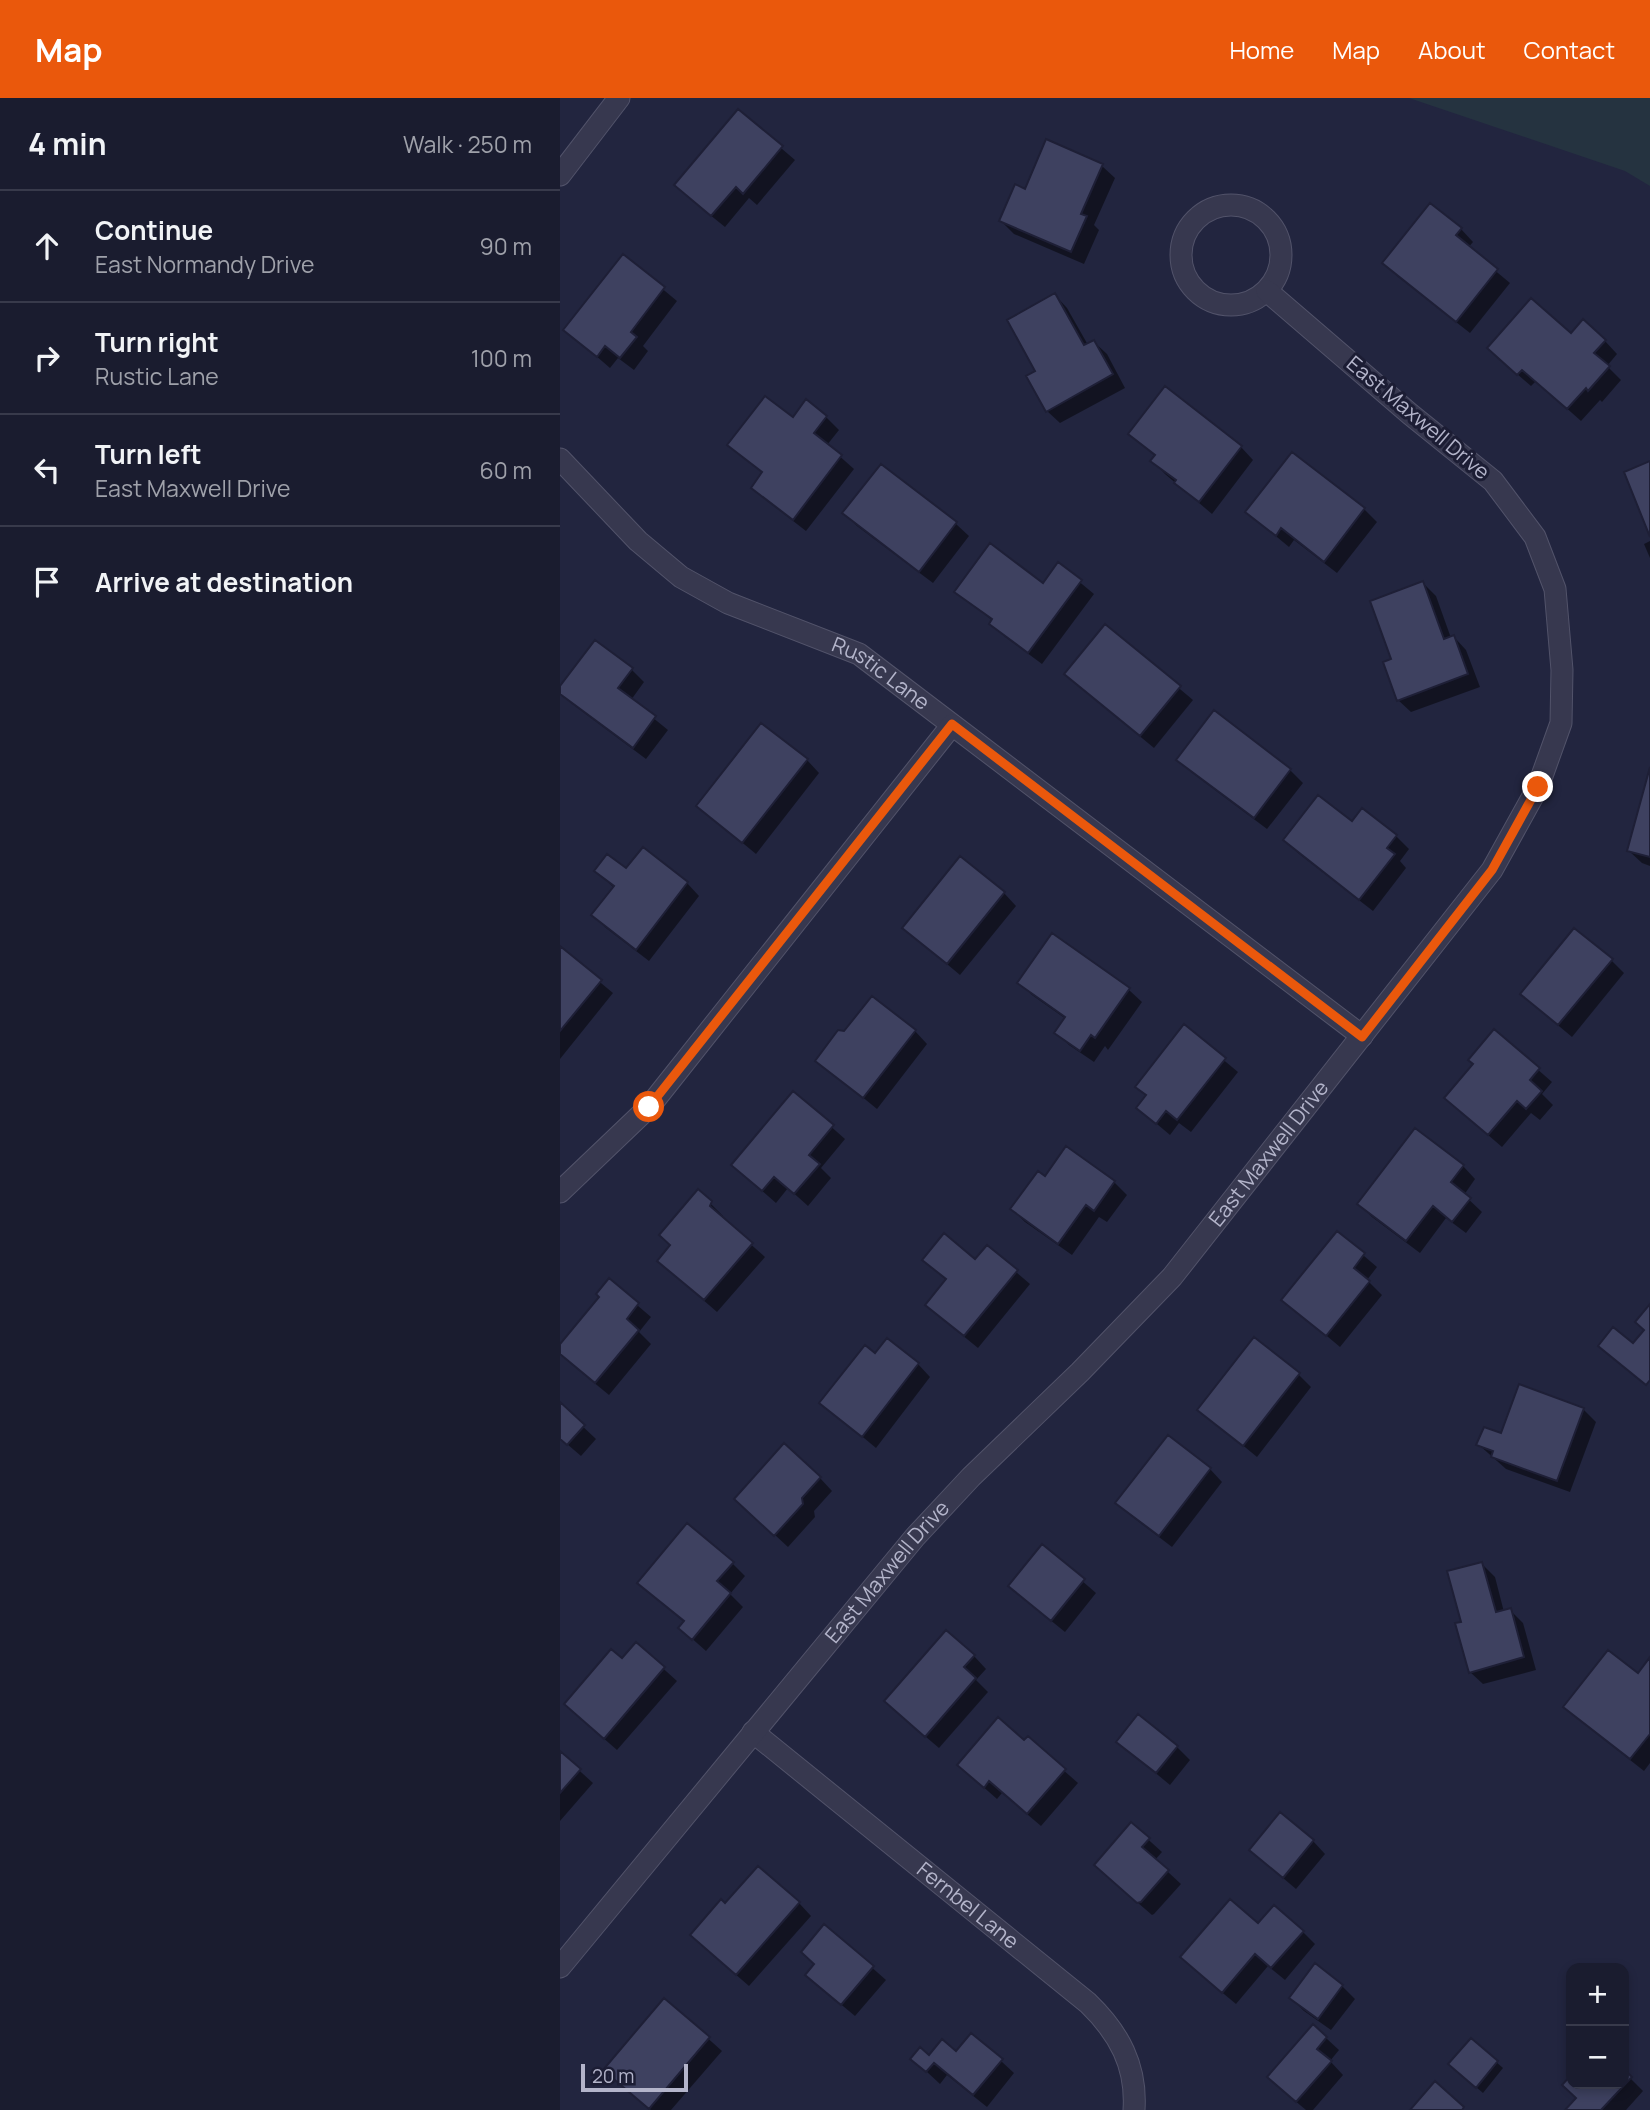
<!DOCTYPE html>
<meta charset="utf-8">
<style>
:root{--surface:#1a1c2f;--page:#27293b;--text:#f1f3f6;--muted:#9fa1aa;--line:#383a4b;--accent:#ea580c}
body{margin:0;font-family:Manrope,sans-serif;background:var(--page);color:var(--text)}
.controls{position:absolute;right:21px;bottom:21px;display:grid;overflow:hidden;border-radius:14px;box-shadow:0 4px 10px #0003}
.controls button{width:63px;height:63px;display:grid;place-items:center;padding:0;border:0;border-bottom:2px solid var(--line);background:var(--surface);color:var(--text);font:35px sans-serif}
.scale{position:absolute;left:21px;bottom:18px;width:107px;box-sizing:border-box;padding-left:7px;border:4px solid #b3b4ca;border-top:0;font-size:19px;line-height:24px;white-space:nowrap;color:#b3b4ca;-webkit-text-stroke:5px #1c1d34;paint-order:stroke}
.stop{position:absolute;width:21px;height:21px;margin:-16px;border:5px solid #ea580c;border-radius:50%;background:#fff}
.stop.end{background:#ea580c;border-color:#fff;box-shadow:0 2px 7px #0008}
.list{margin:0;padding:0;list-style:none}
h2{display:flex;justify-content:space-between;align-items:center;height:91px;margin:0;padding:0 28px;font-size:30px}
h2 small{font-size:23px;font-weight:400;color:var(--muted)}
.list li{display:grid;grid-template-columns:46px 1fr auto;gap:21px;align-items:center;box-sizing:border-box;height:112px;padding:0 28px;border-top:2px solid var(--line)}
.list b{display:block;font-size:26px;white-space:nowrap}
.list p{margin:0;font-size:23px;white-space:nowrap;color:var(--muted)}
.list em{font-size:23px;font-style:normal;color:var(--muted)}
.icon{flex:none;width:38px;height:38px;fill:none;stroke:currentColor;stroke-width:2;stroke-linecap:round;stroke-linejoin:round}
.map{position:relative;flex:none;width:1090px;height:2012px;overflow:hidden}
header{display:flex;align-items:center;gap:42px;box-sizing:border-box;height:98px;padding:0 35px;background:var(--accent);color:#fff}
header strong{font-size:33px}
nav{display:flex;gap:38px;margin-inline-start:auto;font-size:24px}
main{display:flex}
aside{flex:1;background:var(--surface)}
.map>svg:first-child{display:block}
</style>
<header>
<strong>Map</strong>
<nav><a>Home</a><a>Map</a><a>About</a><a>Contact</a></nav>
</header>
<main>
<aside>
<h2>4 min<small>Walk · 250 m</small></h2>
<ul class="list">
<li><svg class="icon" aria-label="ahead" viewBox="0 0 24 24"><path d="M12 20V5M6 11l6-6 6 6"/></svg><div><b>Continue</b><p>East Normandy Drive</p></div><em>90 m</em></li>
<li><svg class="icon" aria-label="right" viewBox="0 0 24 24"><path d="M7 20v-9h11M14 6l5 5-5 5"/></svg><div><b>Turn right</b><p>Rustic Lane</p></div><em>100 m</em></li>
<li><svg class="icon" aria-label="left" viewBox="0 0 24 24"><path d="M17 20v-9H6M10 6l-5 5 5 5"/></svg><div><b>Turn left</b><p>East Maxwell Drive</p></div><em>60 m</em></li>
<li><svg class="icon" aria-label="arrive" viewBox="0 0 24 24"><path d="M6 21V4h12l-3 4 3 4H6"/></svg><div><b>Arrive at destination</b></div></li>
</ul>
</aside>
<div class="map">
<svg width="1090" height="2012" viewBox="0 0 1090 2012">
<rect width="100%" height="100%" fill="#22253f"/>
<path fill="#253340" d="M 849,0 L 1090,0 L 1090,88 L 1065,73 Z"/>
<path fill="#0007" d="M 178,13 L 235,62 L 197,107 L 189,100 L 165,129 L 129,100 Z
M 542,68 L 555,80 L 534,127 L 539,132 L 524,166 L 454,136 L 441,123 L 465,93 Z
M 901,131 L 913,144 L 908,150 L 950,185 L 910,235 L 837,178 L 825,165 Z
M 63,158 L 117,203 L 83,248 L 88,253 L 74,272 L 58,260 L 50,270 L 6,232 Z
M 495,197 L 507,210 L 528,247 L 534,244 L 547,256 L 565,290 L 500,325 L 487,313 L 478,274 Z
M 1011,237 L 1045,243 L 1057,256 L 1047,268 L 1061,282 L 1042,304 L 1040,302 L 1021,323 L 976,283 L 971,288 L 942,263 Z
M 266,319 L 279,332 L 267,347 L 294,371 L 246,433 L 206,402 L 193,389 L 203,375 L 170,346 L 233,321 Z
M 570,336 L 681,349 L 693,362 L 652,416 L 605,376 L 593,363 L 596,359 Z
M 321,368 L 396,426 L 409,438 L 373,485 L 297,428 L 284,415 Z
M 804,411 L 817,424 L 777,475 L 734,442 L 729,449 L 687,414 Z
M 1090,443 L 1090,460 L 1084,446 Z
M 499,467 L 534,496 L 482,566 L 444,538 L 431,526 L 433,523 L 397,494 L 484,487 Z
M 863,485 L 876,498 L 891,540 L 894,539 L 906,552 L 920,589 L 851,614 L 838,602 L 833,562 Z
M 545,528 L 633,602 L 594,650 L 519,588 Z
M 72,572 L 84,584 L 71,602 L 108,632 L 86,661 L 11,605 L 0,594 L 0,590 Z
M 619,661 L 730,672 L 743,685 L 707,731 L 631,674 Z
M 247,662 L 259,675 L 196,756 L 138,708 Z
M 1090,676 L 1090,768 L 1082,765 L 1069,753 Z
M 792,725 L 836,738 L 849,751 L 840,763 L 846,770 L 813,813 L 738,755 L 725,742 Z
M 37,773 L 66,773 L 127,785 L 139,798 L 89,863 L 46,830 L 33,817 L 54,790 Z
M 444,795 L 456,808 L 400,877 L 344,830 Z
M 492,837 L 569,892 L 582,904 L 548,952 L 545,948 L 534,964 L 509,947 L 496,934 L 506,921 L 472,897 L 459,884 Z
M 0,851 L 53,895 L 0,961 Z
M 1051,862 L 1064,875 L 1012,939 L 975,908 Z
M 624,929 L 678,974 L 631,1034 L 619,1025 L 610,1037 L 578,1010 L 587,999 L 577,989 Z
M 355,933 L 367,946 L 317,1011 L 257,962 Z
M 934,933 L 992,984 L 982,996 L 993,1007 L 980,1022 L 971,1015 L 942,1049 L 899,1012 L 915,967 Z
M 233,995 L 285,1041 L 261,1070 L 271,1080 L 248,1108 L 228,1090 L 216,1105 L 173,1067 Z
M 506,1050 L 554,1084 L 567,1097 L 547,1124 L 539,1119 L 512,1157 L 465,1124 L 452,1111 L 485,1080 Z
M 903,1068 L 915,1081 L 904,1097 L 922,1114 L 906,1135 L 886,1120 L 860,1155 L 812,1119 L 799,1106 Z
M 150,1105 L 163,1118 L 162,1121 L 205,1159 L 157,1214 L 112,1175 Z
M 777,1135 L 817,1169 L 807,1182 L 822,1197 L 780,1249 L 724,1202 Z
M 428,1150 L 470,1186 L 418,1250 L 380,1219 L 387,1183 L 365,1162 L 416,1164 Z
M 49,1183 L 91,1219 L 79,1234 L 91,1246 L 49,1297 L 10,1265 L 0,1255 L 0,1249 L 41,1199 Z
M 316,1258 L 358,1266 L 370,1279 L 316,1350 L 262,1305 Z
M 739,1277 L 751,1289 L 697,1359 L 640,1312 Z
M 0,1307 L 36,1341 L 21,1358 L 0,1340 Z
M 1023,1311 L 1036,1324 L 1010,1394 L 946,1371 L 919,1347 L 942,1337 Z
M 650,1371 L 662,1384 L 612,1449 L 570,1417 L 558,1405 Z
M 260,1380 L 272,1393 L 254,1413 L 255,1419 L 228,1449 L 189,1413 Z
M 483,1449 L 536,1495 L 505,1534 L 463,1500 Z
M 172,1465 L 185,1478 L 170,1496 L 183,1509 L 146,1553 L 120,1530 L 125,1525 L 80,1485 Z
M 922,1466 L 935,1479 L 944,1514 L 950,1512 L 963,1525 L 976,1572 L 923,1586 L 910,1574 L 903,1525 Z
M 76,1546 L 117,1583 L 57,1652 L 19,1619 Z
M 414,1558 L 426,1571 L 416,1582 L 428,1594 L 379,1650 L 339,1616 Z
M 1090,1562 L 1090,1665 L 1084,1673 L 1018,1621 L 1006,1609 L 1078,1578 Z
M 468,1641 L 518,1685 L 481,1728 L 442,1695 L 437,1701 L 412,1679 Z
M 558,1644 L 617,1649 L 630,1662 L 610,1687 Z
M 0,1655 L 33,1685 L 0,1723 Z
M 571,1726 L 602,1754 L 595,1762 L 621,1786 L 594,1816 L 592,1817 L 549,1780 Z
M 753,1743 L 765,1756 L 736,1791 L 704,1764 Z
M 239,1805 L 251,1818 L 189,1888 L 145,1850 L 165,1807 Z
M 265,1828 L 326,1882 L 295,1918 L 260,1889 L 256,1867 Z
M 699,1828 L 743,1834 L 755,1846 L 725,1882 L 708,1868 L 676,1906 L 635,1872 Z
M 782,1888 L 795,1901 L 771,1932 L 744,1913 L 731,1900 Z
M 105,1902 L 162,1953 L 111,2012 L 91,2012 L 58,1984 Z
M 766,1940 L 779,1952 L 770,1963 L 783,1977 L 753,2012 L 746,2012 L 722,1992 Z
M 911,1942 L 943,1970 L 923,1995 L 896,1972 Z
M 397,1955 L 441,1963 L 454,1975 L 427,2009 L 387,1977 L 380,1986 L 353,1961 Z
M 1064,1974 L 1083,1993 L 1066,2012 L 1007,2012 L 1018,2001 L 1004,1987 L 1011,1979 L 1011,1986 L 1064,1986 Z"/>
<path fill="#3e4160" stroke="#1e1f36" stroke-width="2" d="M 178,11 L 223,48 L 183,96 L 176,89 L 151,118 L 114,87 Z
M 486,41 L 543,66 L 521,116 L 527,118 L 511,154 L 439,123 L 455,86 L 465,91 Z
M 870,105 L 902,130 L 896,137 L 938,171 L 896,224 L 822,165 Z
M 63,156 L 105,189 L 71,234 L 77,239 L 60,260 L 45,248 L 37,259 L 3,232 Z
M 495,195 L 524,247 L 534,242 L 553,276 L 486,314 L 466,278 L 475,273 L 447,222 Z
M 971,200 L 1011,235 L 1023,221 L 1046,242 L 1034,255 L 1050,268 L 1028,293 L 1026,290 L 1007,311 L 962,272 L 957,277 L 927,250 Z
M 605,288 L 682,348 L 639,404 L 614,385 L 616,382 L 590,363 L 595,357 L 568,336 Z
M 205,298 L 233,319 L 246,301 L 267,318 L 254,335 L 282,357 L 233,422 L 191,390 L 202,374 L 167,347 Z
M 732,354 L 805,410 L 764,464 L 721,430 L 716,438 L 685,414 Z
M 1090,363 L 1090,439 L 1064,374 Z
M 321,366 L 397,424 L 359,474 L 282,415 Z
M 430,445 L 483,485 L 498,464 L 522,482 L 468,555 L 429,526 L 432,521 L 394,494 Z
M 863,483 L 884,541 L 894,537 L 908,576 L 837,603 L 823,564 L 831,561 L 810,503 Z
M 545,526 L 621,588 L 580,638 L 504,576 Z
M 35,542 L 73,570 L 58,590 L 96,618 L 73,650 L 0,596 L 0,588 Z
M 654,612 L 731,671 L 694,720 L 616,662 Z
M 201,625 L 248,661 L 182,745 L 136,708 Z
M 1090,669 L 1090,759 L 1067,753 Z
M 758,697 L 792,723 L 802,710 L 837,737 L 827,750 L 835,756 L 799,802 L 723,742 Z
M 83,749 L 128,784 L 76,852 L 31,817 L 54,788 L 34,773 L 47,756 L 66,770 Z
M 400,758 L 445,794 L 387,866 L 342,830 Z
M 1014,830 L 1053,861 L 998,927 L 960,896 Z
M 492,835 L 570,890 L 535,940 L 531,937 L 520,953 L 494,935 L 505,919 L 457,885 Z
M 0,848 L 42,882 L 0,933 Z
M 312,898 L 356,932 L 303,1000 L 255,963 L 278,932 L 284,933 Z
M 624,926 L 666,960 L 617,1022 L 606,1013 L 596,1026 L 576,1010 L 586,997 L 575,989 Z
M 934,931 L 980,970 L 970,982 L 982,993 L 966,1011 L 957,1003 L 928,1037 L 884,1000 L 913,966 L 908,962 Z
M 233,993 L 274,1027 L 249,1057 L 260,1066 L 234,1096 L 214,1079 L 202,1093 L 171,1067 Z
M 855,1030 L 904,1067 L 891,1084 L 911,1100 L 892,1124 L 873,1108 L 846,1143 L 797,1106 Z
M 506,1048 L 555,1083 L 534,1113 L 526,1107 L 498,1146 L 450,1111 L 478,1073 L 485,1078 Z
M 138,1091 L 152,1103 L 150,1108 L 193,1145 L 144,1202 L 97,1163 L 110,1147 L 99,1137 Z
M 777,1133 L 805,1155 L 794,1170 L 810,1183 L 766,1238 L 721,1202 Z
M 384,1135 L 415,1161 L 427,1147 L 458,1172 L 404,1238 L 365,1207 L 386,1181 L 362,1162 Z
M 49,1180 L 79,1205 L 67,1221 L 79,1232 L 35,1285 L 0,1256 L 0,1246 L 39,1199 L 36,1196 Z
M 1090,1206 L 1090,1282 L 1086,1287 L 1038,1248 L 1053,1229 L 1073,1245 L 1084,1232 L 1075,1224 Z
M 694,1239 L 740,1275 L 683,1348 L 637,1312 Z
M 327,1240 L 359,1265 L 302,1339 L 259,1305 L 305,1247 L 315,1255 Z
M 959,1286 L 1024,1310 L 997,1383 L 931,1359 L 933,1353 L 916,1347 L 924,1329 L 941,1335 Z
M 0,1304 L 25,1327 L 7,1347 L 0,1341 Z
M 608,1337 L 651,1370 L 599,1438 L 555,1405 Z
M 224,1345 L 261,1379 L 242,1400 L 243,1406 L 214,1438 L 174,1401 Z
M 127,1425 L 174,1464 L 157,1483 L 171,1495 L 132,1542 L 118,1530 L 124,1523 L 77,1485 Z
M 482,1446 L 525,1481 L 491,1523 L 448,1488 Z
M 922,1464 L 936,1514 L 951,1510 L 964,1559 L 909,1575 L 895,1525 L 901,1524 L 887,1473 Z
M 386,1532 L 415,1557 L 404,1569 L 416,1580 L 365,1639 L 324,1603 Z
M 76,1544 L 105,1569 L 44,1641 L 4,1606 L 51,1551 L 62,1560 Z
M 1048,1552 L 1078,1575 L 1090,1559 L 1090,1636 L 1070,1661 L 1003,1609 Z
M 578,1616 L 618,1648 L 596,1675 L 556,1644 Z
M 438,1619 L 464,1642 L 468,1638 L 506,1671 L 467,1716 L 429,1683 L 424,1690 L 397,1667 Z
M 0,1653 L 21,1671 L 0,1695 Z
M 720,1714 L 754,1742 L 723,1780 L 689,1752 Z
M 571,1724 L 590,1740 L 582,1749 L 609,1772 L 581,1804 L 577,1805 L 534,1767 Z
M 198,1768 L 240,1804 L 176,1877 L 130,1837 L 161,1801 L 165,1805 Z
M 670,1801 L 698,1825 L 714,1807 L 744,1833 L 711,1870 L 695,1856 L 662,1895 L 620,1859 Z
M 264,1826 L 314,1868 L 281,1907 L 245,1877 L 254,1866 L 241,1854 Z
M 755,1865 L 783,1887 L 758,1921 L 729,1900 Z
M 104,1900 L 150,1939 L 89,2011 L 43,1972 Z
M 753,1926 L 767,1939 L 757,1951 L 772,1963 L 736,2004 L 707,1979 Z
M 411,1935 L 443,1961 L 413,1997 L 374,1965 L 366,1974 L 350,1961 L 360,1949 L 369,1957 L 382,1941 L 396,1953 Z
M 911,1940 L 938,1963 L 916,1990 L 888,1966 Z
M 1064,1971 L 1072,1979 L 1041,2012 L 1005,2012 L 1016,2000 L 1002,1987 L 1011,1977 L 1011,1986 L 1064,1986 Z
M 875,1983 L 904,2009 L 902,2012 L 850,2012 Z"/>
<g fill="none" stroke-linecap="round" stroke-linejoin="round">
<defs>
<g id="street">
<path d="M 0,77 L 59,0"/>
<circle cx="671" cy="157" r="50"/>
<path id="s1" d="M 0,361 L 78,443 L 121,479 L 168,505 L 299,556 L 802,938"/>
<path d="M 0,1094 L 89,1009 L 392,627"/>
<path id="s2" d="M 193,1634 L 528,1905 C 559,1935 577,1968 574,2012"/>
<path id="s3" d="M 0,1869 L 355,1439 L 411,1379 L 520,1274 L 612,1179 L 932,772 L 978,689 L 1001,625 L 1002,572 L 995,491 L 975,439 L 933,383 L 850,316 L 707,193"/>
</g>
</defs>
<use href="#street" stroke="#52536a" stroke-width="23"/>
<use href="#street" stroke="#37384f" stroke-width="21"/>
</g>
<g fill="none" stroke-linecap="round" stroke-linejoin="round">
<path stroke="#ea580c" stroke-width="9" d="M 89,1009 L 392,626 L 802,939 L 932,772 L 978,689"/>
</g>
<g text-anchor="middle" stroke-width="6" stroke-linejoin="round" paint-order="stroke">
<g font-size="21" fill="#b3b4ca" stroke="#1c1d34">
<text transform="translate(858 320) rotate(40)" y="7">East Maxwell Drive</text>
<text dy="7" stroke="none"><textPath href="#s1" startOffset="392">Rustic Lane</textPath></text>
<text dy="7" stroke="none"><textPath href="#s3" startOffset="1080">East Maxwell Drive</textPath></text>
<text dy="7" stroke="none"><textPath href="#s3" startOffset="513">East Maxwell Drive</textPath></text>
<text dy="7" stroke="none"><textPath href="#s2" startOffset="276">Fernbel Lane</textPath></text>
</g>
</g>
</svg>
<div class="controls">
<button>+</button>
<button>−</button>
</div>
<div class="scale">20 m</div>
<div class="stop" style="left:89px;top:1009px"></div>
<div class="stop end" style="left:978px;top:689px"></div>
</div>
</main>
